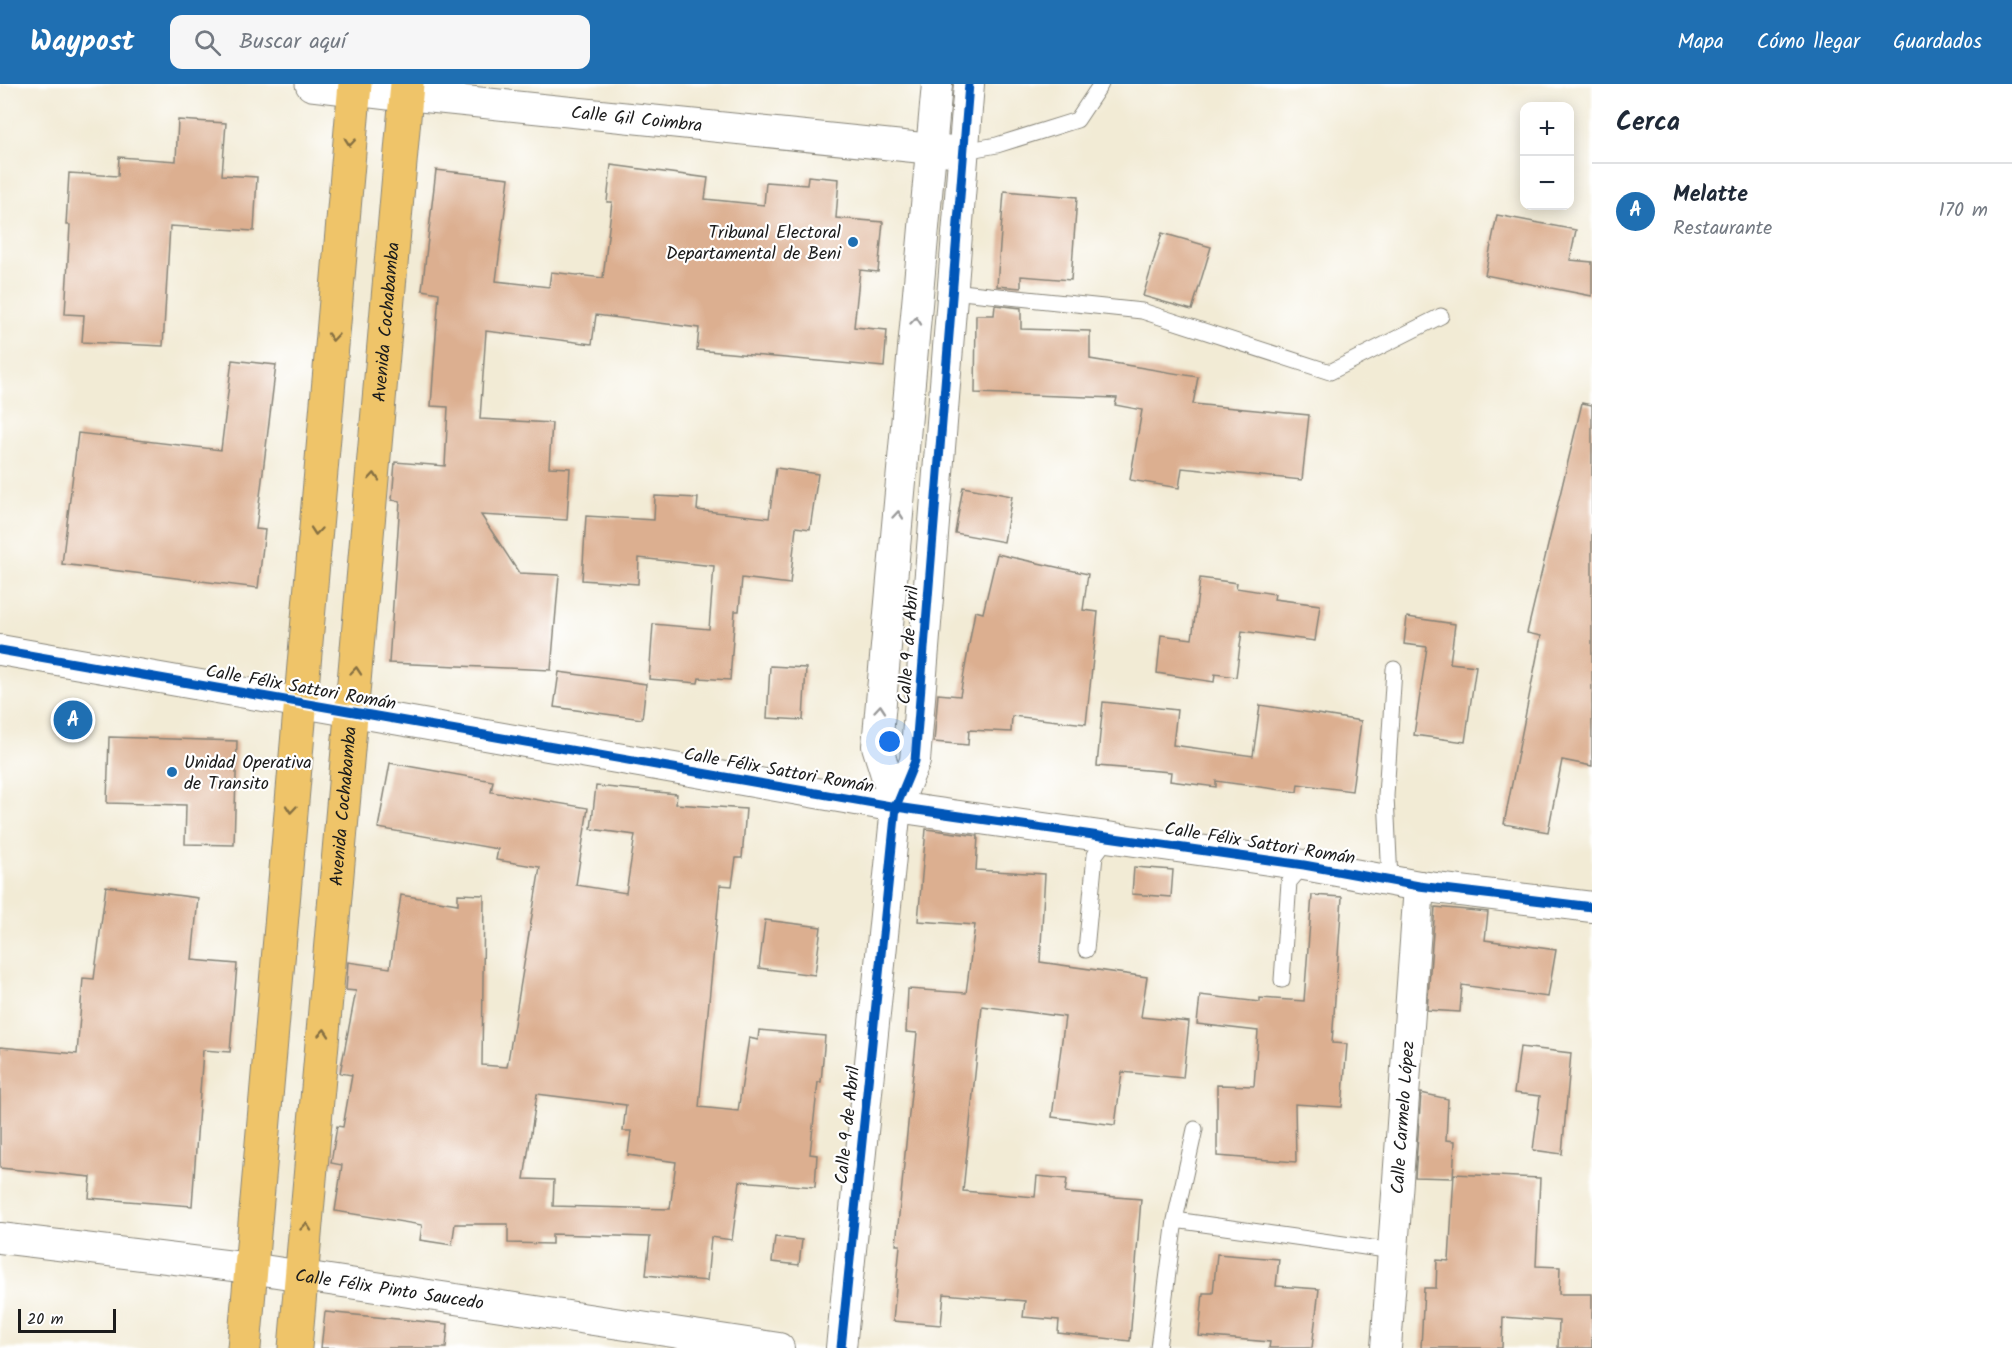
<!DOCTYPE html>
<html lang="es">
<meta charset="utf-8">
<style>
:root{--surface:#fff;--page:#f6f6f7;--text:#1f2937;--muted:#747a83;--line:#e0e1e3;--accent:#1f6fb2}
body{margin:0;font-family:Kalam,sans-serif;background:var(--page);color:var(--text)}
.controls{position:absolute;right:18px;top:18px;display:grid;overflow:hidden;border-radius:12px;box-shadow:0 3px 15px #0003}
.controls button{width:54px;height:54px;display:grid;place-items:center;padding:0;border:0;border-bottom:2px solid var(--line);background:var(--surface);color:var(--text);font:30px sans-serif}
.scale{position:absolute;left:18px;bottom:15px;width:98px;box-sizing:border-box;padding-left:6px;border:3px solid #1c1c1c;border-top:0;font-size:16px;line-height:21px;white-space:nowrap;color:#1c1c1c;-webkit-text-stroke:4px #fff;paint-order:stroke}
.you{position:absolute;left:890px;top:658px;width:21px;height:21px;margin:-15px;border:4px solid #fff;border-radius:50%;background:#1a73e8;box-shadow:0 0 0 9px #1a73e833}
.badge{display:grid;place-items:center;width:39px;height:39px;border-radius:50%;background:var(--accent);color:#fff;font-size:20px;font-weight:700}
.pin{position:absolute;translate:-50% -50%;border:3px solid #fff;box-shadow:0 2px 6px #0006}
.list{margin:0;padding:0;list-style:none}
h2{display:flex;justify-content:space-between;align-items:center;height:78px;margin:0;padding:0 24px;font-size:26px}
h2 small{font-size:20px;font-weight:400;color:var(--muted)}
.list li{display:grid;grid-template-columns:39px 1fr auto;gap:18px;align-items:center;box-sizing:border-box;height:96px;padding:0 24px;border-top:2px solid var(--line)}
.list b{display:block;font-size:22px;white-space:nowrap}
.list p{margin:0;font-size:20px;white-space:nowrap;color:var(--muted)}
.list em{font-size:20px;font-style:normal;color:var(--muted)}
.icon{flex:none;width:33px;height:33px;fill:none;stroke:currentColor;stroke-width:2;stroke-linecap:round;stroke-linejoin:round}
.map{position:relative;flex:none;width:1592px;height:1264px;overflow:hidden}
header{display:flex;align-items:center;gap:36px;box-sizing:border-box;height:84px;padding:0 30px;background:var(--accent);color:#fff}
header strong{font-size:28px}
nav{display:flex;gap:33px;margin-inline-start:auto;font-size:21px}
.search{width:420px;height:54px;background:var(--page);display:flex;align-items:center;gap:15px;box-sizing:border-box;padding:0 21px;border-radius:12px;color:var(--muted);font-size:22px}
main{display:flex}
aside{flex:1;background:var(--surface)}
.map>svg:first-child{display:block}
</style>
<header>
<strong>Waypost</strong>
<div class="search"><svg class="icon" aria-label="search" viewBox="0 0 24 24"><circle cx="10" cy="10" r="6"/><path d="M15 15l6 6"/></svg>Buscar aquí</div>
<nav><a>Mapa</a><a>Cómo llegar</a><a>Guardados</a></nav>
</header>
<main>
<div class="map">
<svg width="1592" height="1264" viewBox="0 0 1592 1264">
<rect width="100%" height="100%" fill="#fff"/>
<filter id="ink" filterUnits="userSpaceOnUse"><feTurbulence type="fractalNoise" baseFrequency=".0167" numOctaves="2"/><feDisplacementMap in="SourceGraphic" scale="12" xChannelSelector="R" yChannelSelector="G"/><feConvolveMatrix kernelMatrix="1 2 1 2 8 2 1 2 1" color-interpolation-filters="sRGB"/></filter>
<filter id="wash" filterUnits="userSpaceOnUse"><feTurbulence type="fractalNoise" baseFrequency=".008" numOctaves="4" result="noise"/><feDisplacementMap in="SourceGraphic" scale="24" xChannelSelector="R" yChannelSelector="G"/><feGaussianBlur stdDeviation="1.35" result="paint"/><feColorMatrix in="noise" values="0 0 0 0 0 0 0 0 0 0 0 0 0 0 0 0 0 1.4 0 .05"/><feComposite in="paint" operator="in"/></filter>
<g filter="url(#wash)">
<rect width="100%" height="100%" fill="#f2ebd5"/>
<g id="blocks">
<path fill="#dcaf90" fill-rule="evenodd" d="M 178,36 L 226,39 L 222,91 L 257,93 L 254,147 L 170,142 L 163,262 L 82,258 L 84,231 L 65,230 L 70,141 L 66,141 L 69,89 L 118,92 L 119,73 L 176,77 Z
M 611,81 L 708,94 L 705,115 L 764,121 L 766,98 L 807,101 L 808,92 L 839,95 L 836,134 L 883,138 L 878,188 L 860,186 L 854,243 L 887,246 L 884,283 L 697,266 L 699,244 L 596,231 L 592,260 L 486,247 L 480,335 L 552,339 L 549,383 L 570,384 L 567,436 L 481,431 L 519,489 L 559,491 L 551,586 L 389,579 L 400,417 L 392,416 L 395,378 L 445,382 L 448,323 L 431,322 L 439,209 L 422,206 L 436,86 L 509,94 L 496,197 L 549,203 L 551,188 L 603,194 L 612,118 L 607,118 Z
M 1004,107 L 1077,113 L 1071,196 L 1021,192 L 1021,204 L 997,202 Z
M 1497,131 L 1576,146 L 1570,176 L 1592,178 L 1592,212 L 1485,191 Z
M 1162,149 L 1211,163 L 1192,226 L 1143,212 Z
M 995,221 L 1021,224 L 1021,245 L 1090,247 L 1090,275 L 1198,293 L 1193,320 L 1309,331 L 1302,396 L 1182,384 L 1179,404 L 1130,396 L 1142,326 L 1115,321 L 1117,314 L 975,309 L 976,231 L 994,231 Z
M 232,276 L 276,281 L 256,445 L 265,446 L 258,504 L 62,480 L 78,349 L 221,366 Z
M 1582,319 L 1592,321 L 1592,682 L 1562,676 L 1548,748 L 1504,740 L 1541,552 L 1527,549 Z
M 776,384 L 818,390 L 810,445 L 796,443 L 790,500 L 742,494 L 739,527 L 735,527 L 730,596 L 699,594 L 698,599 L 649,595 L 653,540 L 709,545 L 714,482 L 639,474 L 638,500 L 582,496 L 586,432 L 654,436 L 655,412 L 698,414 L 697,426 L 769,434 Z
M 963,403 L 1012,412 L 1004,458 L 955,449 Z
M 997,470 L 1088,490 L 1083,526 L 1098,528 L 1086,640 L 1012,632 L 1011,648 L 969,646 L 968,661 L 934,658 L 938,610 L 960,612 L 975,527 L 983,529 Z
M 1200,494 L 1237,499 L 1236,504 L 1275,510 L 1274,515 L 1320,521 L 1315,557 L 1242,547 L 1236,593 L 1215,590 L 1214,598 L 1157,589 L 1161,551 L 1192,555 Z
M 1407,533 L 1455,540 L 1450,579 L 1476,582 L 1465,658 L 1414,651 L 1427,563 L 1404,560 Z
M 770,582 L 806,584 L 803,636 L 767,634 Z
M 559,588 L 646,600 L 642,635 L 554,623 Z
M 1103,618 L 1177,626 L 1173,661 L 1253,672 L 1260,621 L 1361,637 L 1352,707 L 1298,700 L 1297,708 L 1216,697 L 1216,703 L 1170,697 L 1171,688 L 1097,682 Z
M 109,653 L 237,657 L 234,761 L 185,760 L 186,721 L 107,719 Z
M 390,679 L 493,697 L 491,708 L 588,724 L 576,801 L 626,809 L 635,751 L 591,745 L 596,702 L 677,710 L 676,720 L 746,725 L 742,774 L 736,774 L 732,802 L 720,801 L 699,1023 L 738,1027 L 749,954 L 758,956 L 759,946 L 825,952 L 821,998 L 818,998 L 810,1070 L 817,1071 L 815,1103 L 740,1097 L 732,1156 L 711,1153 L 707,1197 L 646,1191 L 650,1153 L 552,1150 L 552,1160 L 508,1159 L 508,1140 L 455,1140 L 452,1161 L 420,1156 L 422,1141 L 335,1127 L 342,1081 L 331,1079 L 337,1042 L 343,1043 L 352,991 L 340,989 L 356,907 L 346,906 L 348,878 L 390,884 L 401,811 L 458,820 L 458,810 L 484,811 L 482,981 L 507,983 L 540,783 L 496,776 L 498,765 L 378,744 ZM 537,1010 L 626,1021 L 623,1047 L 631,1047 L 628,1071 L 676,1078 L 670,1125 L 553,1122 L 554,1096 L 524,1095 Z
M 926,745 L 978,752 L 976,786 L 1045,790 L 1040,878 L 1147,893 L 1141,933 L 1189,938 L 1183,994 L 1122,988 L 1115,1041 L 1052,1033 L 1065,933 L 982,922 L 963,1107 L 1035,1113 L 1037,1092 L 1067,1095 L 1065,1109 L 1141,1115 L 1130,1257 L 1058,1249 L 1059,1236 L 1023,1233 L 1025,1217 L 944,1210 L 941,1241 L 893,1237 L 900,1161 L 896,1161 L 917,949 L 906,948 L 908,905 L 966,909 L 975,841 L 918,837 Z
M 1134,783 L 1173,786 L 1171,813 L 1132,810 Z
M 106,802 L 198,814 L 192,876 L 237,880 L 230,968 L 203,966 L 192,1122 L 89,1114 L 91,1093 L 0,1084 L 0,963 L 77,970 L 83,894 L 94,895 Z
M 1312,811 L 1342,813 L 1332,959 L 1347,960 L 1342,1023 L 1295,1020 L 1296,1078 L 1217,1072 L 1217,1001 L 1254,1002 L 1258,947 L 1197,940 L 1200,911 L 1260,918 L 1260,914 L 1304,917 Z
M 1435,823 L 1488,828 L 1485,856 L 1556,866 L 1548,913 L 1462,901 L 1460,928 L 1427,926 Z
M 765,836 L 821,843 L 815,891 L 759,884 Z
M 1520,963 L 1571,969 L 1562,1070 L 1533,1066 L 1540,1012 L 1514,1009 Z
M 1421,1009 L 1448,1015 L 1446,1056 L 1455,1057 L 1453,1094 L 1415,1093 Z
M 1454,1090 L 1540,1094 L 1536,1182 L 1560,1183 L 1559,1210 L 1592,1210 L 1592,1264 L 1558,1264 L 1559,1237 L 1503,1233 L 1502,1264 L 1421,1264 L 1424,1204 L 1436,1204 L 1437,1176 L 1449,1177 Z
M 775,1153 L 802,1156 L 799,1181 L 772,1178 Z
M 1217,1170 L 1279,1175 L 1276,1202 L 1319,1205 L 1312,1264 L 1269,1264 L 1270,1258 L 1199,1252 L 1203,1209 L 1213,1209 Z
M 325,1228 L 448,1240 L 446,1264 L 321,1264 Z"/>
</g>
</g>
<g filter="url(#ink)">
<use href="#blocks" fill-opacity="0" stroke="#878478" stroke-width="1.5"/>
<g fill="none" stroke-linecap="round" stroke-linejoin="round">
<defs>
<path id="service" d="M 964,67 L 997,61 L 1077,36 L 1101,0
M 952,207 L 1142,227 L 1330,288 L 1441,232
M 1390,797 L 1386,712 L 1394,585
M 1086,866 L 1095,771 L 1109,752
M 1282,896 L 1289,798 L 1304,781
M 1195,1045 L 1175,1136 L 1393,1167
M 1158,1264 L 1175,1136"/>
<g id="minor">
<path id="s1" d="M 406,11 L 952,67"/>
<path d="M 0,566 L 896,723 L 1304,781 L 1419,802 L 1592,823"/>
<path d="M 896,723 L 877,662 L 937,0"/>
<path id="s2" d="M 0,1154 L 250,1184 L 779,1264"/>
<path d="M 841,1264 L 896,723 L 915,677 L 969,0"/>
<path id="s3" d="M 1386,1264 L 1419,802"/>
</g>
<path id="tertiary" d="M 312,0 L 406,11"/>
<g id="primary">
<path d="M 244,1264 L 355,0"/>
<path id="s4" d="M 295,1264 L 407,0"/>
</g>
</defs>
<use href="#service" stroke="#878478" stroke-width="17"/>
<use href="#minor" stroke="#878478" stroke-width="32"/>
<use href="#tertiary" stroke="#878478" stroke-width="35"/>
<use href="#primary" stroke="#878478" stroke-width="35"/>
<use href="#service" stroke="#fff" stroke-width="15"/>
<use href="#minor" stroke="#fff" stroke-width="30"/>
<use href="#tertiary" stroke="#fff" stroke-width="33"/>
<use href="#primary" stroke="#efc469" stroke-width="33"/>
<defs>
<path id="cycleway" d="M 0,566 L 896,723 L 1304,781 L 1419,802 L 1592,823
M 841,1264 L 896,723 L 915,677 L 969,0"/>
</defs>
<use href="#cycleway" stroke="#fff" stroke-width="13"/>
<use href="#cycleway" stroke="#0057b8" stroke-width="9"/>
</g>
<defs><path id="oneway-chevron" d="M-2-3.5L2.5 0L-2 3.5" fill="none" stroke-width="1.6" stroke-linecap="round" stroke-linejoin="round" transform="scale(1.5)"/></defs>
<g stroke="#867042">
<use href="#oneway-chevron" transform="translate(350 58) rotate(95)"/>
<use href="#oneway-chevron" transform="translate(333 253) rotate(95)"/>
<use href="#oneway-chevron" transform="translate(374 393) rotate(-85)"/>
<use href="#oneway-chevron" transform="translate(316 447) rotate(95)"/>
<use href="#oneway-chevron" transform="translate(356 587) rotate(-85)"/>
<use href="#oneway-chevron" transform="translate(291 725) rotate(95)"/>
<use href="#oneway-chevron" transform="translate(324 949) rotate(-85)"/>
<use href="#oneway-chevron" transform="translate(306 1143) rotate(-85)"/>
</g>
<g stroke="#999">
<use href="#oneway-chevron" transform="translate(916 237) rotate(-85)"/>
<use href="#oneway-chevron" transform="translate(898 431) rotate(-85)"/>
<use href="#oneway-chevron" transform="translate(880 625) rotate(-85)"/>
</g>
</g>
<g fill="#1f6fb2" stroke="#fff" stroke-width="2">
<circle cx="853" cy="158" r="6"/>
<circle cx="172" cy="688" r="6"/>
</g>
<g text-anchor="middle" stroke-width="4.5" stroke-linejoin="round" paint-order="stroke">
<g font-size="18" fill="#1c1c1c" stroke="#fff">
<text dy="6" stroke="none"><textPath href="#s1" startOffset="232">Calle Gil Coimbra</textPath></text>
<text dy="6" stroke="none"><textPath href="#s4" startOffset="1030">Avenida Cochabamba</textPath></text>
<text transform="translate(908 561) rotate(-86)" y="6">Calle 9 de Abril</text>
<text transform="translate(301 603) rotate(10)" y="6">Calle Félix Sattori Román</text>
<text transform="translate(779 686) rotate(10)" y="6">Calle Félix Sattori Román</text>
<text dy="6" stroke="none"><textPath href="#s4" startOffset="544">Avenida Cochabamba</textPath></text>
<text transform="translate(1260 759) rotate(9)" y="6">Calle Félix Sattori Román</text>
<text dy="6" stroke="none"><textPath href="#s3" startOffset="231">Calle Carmelo López</textPath></text>
<text transform="translate(847 1041) rotate(-84)" y="6">Calle 9 de Abril</text>
<text dy="6" stroke="none"><textPath href="#s2" startOffset="393">Calle Félix Pinto Saucedo</textPath></text>
</g>
<g font-size="18" fill="#1c1c1c" stroke="#fff" text-anchor="end">
<text x="841" y="154">Tribunal Electoral<tspan x="841" dy="21">Departamental de Beni</tspan></text>
<text x="184" y="684" text-anchor="start">Unidad Operativa<tspan x="184" dy="21">de Transito</tspan></text>
</g>
</g>
</svg>
<div class="controls">
<button>+</button>
<button>−</button>
</div>
<div class="scale">20 m</div>
<div class="you"></div>
<div class="pin badge" style="left:73px;top:636px">A</div>
</div>
<aside>
<h2>Cerca<small></small></h2>
<ul class="list">
<li><span class="badge">A</span><div><b>Melatte</b><p>Restaurante</p></div><em>170 m</em></li>
</ul>
</aside>
</main>
